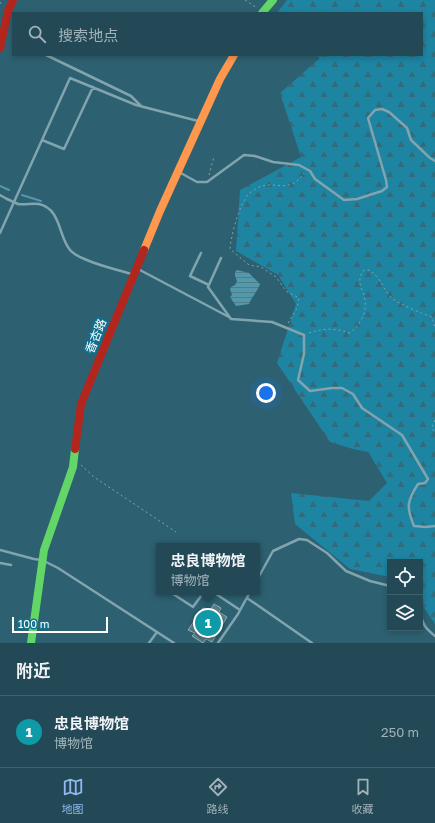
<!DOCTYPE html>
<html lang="zh">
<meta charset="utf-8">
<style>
:root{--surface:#224955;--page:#2e535f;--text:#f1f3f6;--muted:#a2b2b9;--line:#3f616c;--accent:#90b9f0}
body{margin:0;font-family:"Golos Text","Noto Sans SC",sans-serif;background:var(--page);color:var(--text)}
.controls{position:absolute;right:12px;bottom:12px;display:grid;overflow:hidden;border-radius:0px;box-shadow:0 2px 6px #0003}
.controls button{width:36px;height:36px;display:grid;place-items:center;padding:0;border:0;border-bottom:1px solid var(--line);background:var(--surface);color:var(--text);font:20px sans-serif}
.scale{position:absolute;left:12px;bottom:10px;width:96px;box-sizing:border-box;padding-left:4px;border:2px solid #fff;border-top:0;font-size:11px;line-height:14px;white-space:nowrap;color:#fff;-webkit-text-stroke:3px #11708d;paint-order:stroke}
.you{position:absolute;left:266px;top:393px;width:14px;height:14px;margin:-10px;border:3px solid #fff;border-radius:50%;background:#1a73e8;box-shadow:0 0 0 6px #1a73e833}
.badge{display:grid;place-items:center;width:26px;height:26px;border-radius:50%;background:var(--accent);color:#fff;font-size:13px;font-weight:700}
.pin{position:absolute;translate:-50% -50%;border:2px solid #fff;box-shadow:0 1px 4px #0006}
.popup{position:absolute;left:156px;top:543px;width:104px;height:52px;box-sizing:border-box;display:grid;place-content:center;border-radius:0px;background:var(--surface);filter:drop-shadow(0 1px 3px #0005);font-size:13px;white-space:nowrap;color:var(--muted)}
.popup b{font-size:15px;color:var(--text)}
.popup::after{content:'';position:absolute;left:50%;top:100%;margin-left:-8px;border:8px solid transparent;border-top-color:var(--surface)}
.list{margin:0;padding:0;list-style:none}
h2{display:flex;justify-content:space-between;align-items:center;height:52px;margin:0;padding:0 16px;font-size:17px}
h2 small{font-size:13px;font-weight:400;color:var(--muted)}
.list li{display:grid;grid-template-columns:26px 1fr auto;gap:12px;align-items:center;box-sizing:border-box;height:72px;padding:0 16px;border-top:1px solid var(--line)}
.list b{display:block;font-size:15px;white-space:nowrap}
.list p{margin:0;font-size:13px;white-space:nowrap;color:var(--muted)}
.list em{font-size:13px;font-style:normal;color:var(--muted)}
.icon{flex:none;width:22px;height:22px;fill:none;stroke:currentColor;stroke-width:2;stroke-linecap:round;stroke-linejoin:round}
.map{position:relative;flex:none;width:435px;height:643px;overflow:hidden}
.search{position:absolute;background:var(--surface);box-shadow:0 2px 6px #0003;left:12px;right:12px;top:12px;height:44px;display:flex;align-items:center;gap:10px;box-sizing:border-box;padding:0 14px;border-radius:0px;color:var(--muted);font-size:15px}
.sheet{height:124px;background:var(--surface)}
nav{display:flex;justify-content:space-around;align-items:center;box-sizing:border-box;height:56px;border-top:1px solid var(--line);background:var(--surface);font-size:11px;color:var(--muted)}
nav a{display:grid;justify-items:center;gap:2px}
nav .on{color:var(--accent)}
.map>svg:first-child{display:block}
</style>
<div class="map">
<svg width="435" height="643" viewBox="0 0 435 643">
<defs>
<pattern id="forest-firs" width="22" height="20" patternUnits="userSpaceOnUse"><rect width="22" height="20" fill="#1d84a2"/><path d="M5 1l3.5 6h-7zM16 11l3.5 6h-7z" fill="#326b7b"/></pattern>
<pattern id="water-rules" width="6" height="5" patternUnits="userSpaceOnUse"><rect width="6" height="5" fill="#5398ab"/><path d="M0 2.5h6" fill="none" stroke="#517d8a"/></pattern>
<pattern id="building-back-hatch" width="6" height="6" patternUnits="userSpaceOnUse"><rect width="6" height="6" fill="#5e848f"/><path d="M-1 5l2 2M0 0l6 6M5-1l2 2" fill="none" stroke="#566b71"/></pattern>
</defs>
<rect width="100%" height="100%" fill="#2d6171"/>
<path fill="url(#forest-firs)" d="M 287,0 L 435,0 L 435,624 L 422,605 L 420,587 L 420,562 L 390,562 L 390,577 L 350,569 L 295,524 L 291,493 L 369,501 L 387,483 L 368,452 L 353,449 L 330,442 L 277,363 L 296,304 L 278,275 L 236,251 L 240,190 L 301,157 L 280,93 L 320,58 L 316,55 L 422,55 L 422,13 L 277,13 Z"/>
<path fill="url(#water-rules)" d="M 237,270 L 249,273 L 260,284 C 259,289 251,298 249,304 L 236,306 L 230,297 L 232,295 L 230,289 L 231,287 L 235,285 L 237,281 L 235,276 L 235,272 Z"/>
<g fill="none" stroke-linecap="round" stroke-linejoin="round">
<path stroke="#5398ab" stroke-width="2" d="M 0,186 L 9,190
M 22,195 L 41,201"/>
</g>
<path fill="url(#building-back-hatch)" stroke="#89aab3" d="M 214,604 L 221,608 L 219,612 L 227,617 L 212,642 L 206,639 L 203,643 L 192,636 L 195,633 L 188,630 L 203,608 L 210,610 Z"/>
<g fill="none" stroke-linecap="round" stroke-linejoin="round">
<path stroke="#81a4ae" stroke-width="1" stroke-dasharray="2 3" stroke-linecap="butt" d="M 245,0 L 257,8
M 0,4 L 2,0
M 209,175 L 214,157
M 288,323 L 297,308 L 299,298 L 286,291 L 276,277 L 261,267 L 249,265 L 230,249 C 231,236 238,210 245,199 C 248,193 254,190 259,187 C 277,180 289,195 304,173
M 309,333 C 324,328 335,328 350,333 C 360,325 367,313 365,300 C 363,289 355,281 364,270 L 369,270 C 383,279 382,289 392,298 C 400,305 421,313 432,317 L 435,328
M 435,420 L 432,428 L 435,433
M 81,465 L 94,477 L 176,532"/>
<path stroke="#81a4ae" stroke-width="2.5" d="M 46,55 L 131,96 L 141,106
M 42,140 L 64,149 L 93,87
M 179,172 L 197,182 L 207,182 L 244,155 L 255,156 L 273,162 L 299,165 L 310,171 L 315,179 L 344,200 L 357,199 L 382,191 L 387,187 L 386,180 L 368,118 L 375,110 L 382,109 L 389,112 L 407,128 L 411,140 L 430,158 L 435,161
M 0,195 L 7,199
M 18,204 C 25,205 32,203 39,204 C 61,209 58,235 70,250 C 79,261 118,270 132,274
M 0,233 L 70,78 L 136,105 L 198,121
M 201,253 L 190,276 L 209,285
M 221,258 L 208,287 L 231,319 L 272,322 L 304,335 L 304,354 L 298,380 L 310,391 L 332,388 L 342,388 L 353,394 L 362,408 L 402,435 L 428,479 L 425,483 L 418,484 C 407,501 406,507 414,526 L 426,527 L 435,526
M 138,269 L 229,317
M 0,550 L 34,559 L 42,560 L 58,568 L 174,643
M 0,563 L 11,565
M 257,580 L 273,551 L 299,539 L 307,540 L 327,553 L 346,571 L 370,581 L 390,586
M 170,592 L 193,607 L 204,592
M 213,592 L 240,610
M 247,598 L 312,643
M 420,612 C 423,625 425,628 435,636
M 149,643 L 157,632
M 218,643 L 238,614 L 250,592"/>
<path stroke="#63d668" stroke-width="8" d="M 262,13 L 273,0
M 31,643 L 44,550 L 73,467 L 75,449"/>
<path stroke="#ff974d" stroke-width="8" d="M 144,250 L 160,211 L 220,79 L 234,55"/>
<path stroke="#b3261e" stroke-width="8" d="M 0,48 L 8,11 L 13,0
M 75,449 L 81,404 L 144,250"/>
<path stroke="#81a4ae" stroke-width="2.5" d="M 7,199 L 18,204"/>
</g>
<g text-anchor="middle" stroke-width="4" stroke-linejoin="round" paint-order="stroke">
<g font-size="12" fill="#fff" stroke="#11708d">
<text transform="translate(96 336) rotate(-68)" y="4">香杏路</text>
</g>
</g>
</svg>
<div class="controls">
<button><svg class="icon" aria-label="locate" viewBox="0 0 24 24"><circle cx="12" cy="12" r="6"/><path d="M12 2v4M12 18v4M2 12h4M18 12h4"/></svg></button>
<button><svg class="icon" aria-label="layers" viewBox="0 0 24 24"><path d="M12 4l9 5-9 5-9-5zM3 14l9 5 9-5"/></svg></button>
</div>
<div class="scale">100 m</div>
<div class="you"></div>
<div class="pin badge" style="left:208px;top:623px;background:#0f9aa8">1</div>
<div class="popup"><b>忠良博物馆</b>博物馆</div>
<div class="search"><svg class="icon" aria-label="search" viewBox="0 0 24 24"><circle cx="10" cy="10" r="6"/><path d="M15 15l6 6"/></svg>搜索地点</div>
</div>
<section class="sheet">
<h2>附近<small></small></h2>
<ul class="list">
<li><span class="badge" style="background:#0f9aa8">1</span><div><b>忠良博物馆</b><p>博物馆</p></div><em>250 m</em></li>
</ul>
</section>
<nav>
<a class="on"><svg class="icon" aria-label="map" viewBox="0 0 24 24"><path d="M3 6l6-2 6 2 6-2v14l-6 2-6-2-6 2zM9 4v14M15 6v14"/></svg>地图</a>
<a><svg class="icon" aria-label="directions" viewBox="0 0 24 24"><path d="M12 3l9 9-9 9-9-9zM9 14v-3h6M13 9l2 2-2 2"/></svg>路线</a>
<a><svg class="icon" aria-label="saved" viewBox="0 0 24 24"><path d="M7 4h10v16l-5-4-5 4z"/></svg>收藏</a>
</nav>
